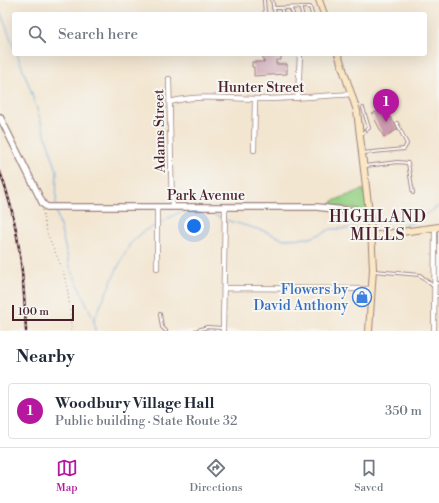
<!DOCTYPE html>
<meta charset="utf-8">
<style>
:root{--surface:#fff;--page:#f2f2f3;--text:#1f2937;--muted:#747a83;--line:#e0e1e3;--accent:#b5179e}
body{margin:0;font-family:"Libre Bodoni",serif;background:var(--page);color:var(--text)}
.scale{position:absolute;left:12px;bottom:10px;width:62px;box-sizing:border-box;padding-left:4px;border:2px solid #4a1f2b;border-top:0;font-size:11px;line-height:14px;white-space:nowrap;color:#4a1f2b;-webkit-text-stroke:3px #f6f6f2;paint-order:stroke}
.you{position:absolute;left:194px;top:226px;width:14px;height:14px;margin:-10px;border:3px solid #fff;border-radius:50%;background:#1a73e8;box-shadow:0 0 0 6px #1a73e833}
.badge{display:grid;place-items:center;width:26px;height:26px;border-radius:50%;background:var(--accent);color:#fff;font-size:13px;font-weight:700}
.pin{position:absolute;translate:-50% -33px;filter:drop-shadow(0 1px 2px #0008)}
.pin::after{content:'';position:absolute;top:21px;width:14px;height:12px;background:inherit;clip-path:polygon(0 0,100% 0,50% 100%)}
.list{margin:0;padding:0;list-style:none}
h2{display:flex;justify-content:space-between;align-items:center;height:52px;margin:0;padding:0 16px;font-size:17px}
h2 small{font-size:13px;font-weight:400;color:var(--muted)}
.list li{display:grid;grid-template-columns:26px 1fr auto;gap:12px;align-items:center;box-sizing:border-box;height:56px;margin:0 8px 8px;padding:0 8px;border:1px solid var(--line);border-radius:4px}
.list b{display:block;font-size:15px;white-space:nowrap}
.list p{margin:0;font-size:13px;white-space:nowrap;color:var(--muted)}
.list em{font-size:13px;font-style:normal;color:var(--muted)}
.icon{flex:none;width:22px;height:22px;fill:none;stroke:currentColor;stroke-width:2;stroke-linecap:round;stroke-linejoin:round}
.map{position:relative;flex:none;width:439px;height:331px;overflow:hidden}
.search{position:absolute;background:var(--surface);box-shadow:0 4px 16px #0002;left:12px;right:12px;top:12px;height:44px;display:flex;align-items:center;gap:10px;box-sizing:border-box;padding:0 14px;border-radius:4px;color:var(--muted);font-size:15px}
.sheet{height:116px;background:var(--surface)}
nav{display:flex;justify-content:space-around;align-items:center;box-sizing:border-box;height:56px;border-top:1px solid var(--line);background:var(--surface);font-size:11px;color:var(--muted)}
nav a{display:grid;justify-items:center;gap:2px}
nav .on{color:var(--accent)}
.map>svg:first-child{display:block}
</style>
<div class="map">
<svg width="439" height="331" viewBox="0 0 439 331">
<rect width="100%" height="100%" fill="#f6f6f2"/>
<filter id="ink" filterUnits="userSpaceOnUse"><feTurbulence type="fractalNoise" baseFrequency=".025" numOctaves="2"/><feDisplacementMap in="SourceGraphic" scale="8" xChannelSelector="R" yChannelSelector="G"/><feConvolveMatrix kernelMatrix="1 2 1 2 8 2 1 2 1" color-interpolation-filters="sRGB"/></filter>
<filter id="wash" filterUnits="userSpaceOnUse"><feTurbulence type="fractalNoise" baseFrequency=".012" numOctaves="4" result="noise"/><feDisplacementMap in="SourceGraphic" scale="16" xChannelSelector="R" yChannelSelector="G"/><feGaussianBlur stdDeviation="0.9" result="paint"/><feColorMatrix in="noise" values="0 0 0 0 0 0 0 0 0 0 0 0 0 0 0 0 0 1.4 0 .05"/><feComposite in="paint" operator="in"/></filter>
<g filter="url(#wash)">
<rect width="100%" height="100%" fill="#f3e6d1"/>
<path fill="#96d185" stroke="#707858" d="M 364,189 L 368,211 L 332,206 L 333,201 Z"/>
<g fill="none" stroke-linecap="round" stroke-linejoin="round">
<path stroke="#6ba4da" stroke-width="1" d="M 1,14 L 14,47
M 17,54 L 30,88 L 57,171 L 56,205
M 56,210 L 70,267 L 94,320 L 95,331
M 226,220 L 264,231 L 283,239 L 311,238 L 331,229 L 368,228
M 158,224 L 180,212 L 206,212 L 223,218
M 378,231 L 412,223 L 439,206
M 94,320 L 116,271 L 130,244 L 145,230 L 156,226"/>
</g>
<g id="blocks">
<path fill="#ca99ae" d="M 263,54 L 281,54 L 281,60 L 276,60 L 276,64 L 287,64 L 287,74 L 254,76 L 254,67 L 252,67 L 252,62 L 265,62 L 263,61 Z
M 384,108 L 398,129 L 384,137 L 372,114 Z"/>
</g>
</g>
<g filter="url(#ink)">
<use href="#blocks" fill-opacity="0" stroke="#9e827e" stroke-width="1"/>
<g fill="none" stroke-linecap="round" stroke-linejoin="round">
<defs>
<path id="service" d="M 264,0 L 265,14
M 272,0 L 275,14
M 290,7 L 293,14
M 300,7 L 302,14
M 273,8 L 310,7 L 312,14
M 281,8 L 283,14
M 361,134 L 369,128 L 363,108
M 363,153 L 404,149 L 407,144 L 397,123
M 365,166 L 398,162 L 408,163 L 413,193
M 374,271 L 420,275 L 433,286
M 435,284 L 439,283
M 435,296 L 439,296
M 160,314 L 162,327 L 166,331
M 195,331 L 207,327 L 222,328"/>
<path id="minor" d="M 169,79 L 172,207
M 298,98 L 300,54
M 170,102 C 199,94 231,99 261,99 C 291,99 322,96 352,94
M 254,150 L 255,99
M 157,268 L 157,207
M 225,288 L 371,289
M 223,331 L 225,207
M 434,331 L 435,227"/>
<path id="tertiary" d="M 0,117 L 43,204 L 47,207 L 317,207 L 369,213"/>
<path id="secondary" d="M 319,0 L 324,14
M 338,54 L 357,111 L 371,229 L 373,269 L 369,331
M 371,236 L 439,227"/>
</defs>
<use href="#service" stroke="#9e827e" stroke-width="4"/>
<use href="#minor" stroke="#9e827e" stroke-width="6"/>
<use href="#tertiary" stroke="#9e827e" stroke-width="8"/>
<use href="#secondary" stroke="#9e827e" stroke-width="8"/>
<path stroke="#9e827e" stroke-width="1" stroke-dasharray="1 3" stroke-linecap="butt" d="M 43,210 C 43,230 54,248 61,266 C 68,282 71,314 71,331"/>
<use href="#service" stroke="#fff" stroke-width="2"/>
<use href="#minor" stroke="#fff" stroke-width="4.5"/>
<use href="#tertiary" stroke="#fff" stroke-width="5.5"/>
<use href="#secondary" stroke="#fae7c3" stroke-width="6"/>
<defs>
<path id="rail" d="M 0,172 C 19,222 24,278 26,331"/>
</defs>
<use href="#rail" stroke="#4a1f2b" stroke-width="2.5"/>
<use href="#rail" stroke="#f6f6f2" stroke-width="1" stroke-dasharray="3" stroke-linecap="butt"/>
</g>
</g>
<defs>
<symbol id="shop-ring" viewBox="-11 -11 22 22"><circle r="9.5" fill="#f6f6f2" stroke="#3f7fe0" stroke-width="1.5"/><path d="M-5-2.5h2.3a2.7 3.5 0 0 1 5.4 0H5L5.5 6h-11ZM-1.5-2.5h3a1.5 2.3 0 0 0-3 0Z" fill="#3f7fe0"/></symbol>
</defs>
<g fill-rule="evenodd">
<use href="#shop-ring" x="351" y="286" width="22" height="22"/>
</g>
<g text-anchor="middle" stroke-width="4" stroke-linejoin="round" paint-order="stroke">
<g font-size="14" fill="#4a1f2b" stroke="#f6f6f2">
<text x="261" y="92">Hunter Street</text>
<text transform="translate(159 131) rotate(-91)" y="5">Adams Street</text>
<text x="206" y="200">Park Avenue</text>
</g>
<g font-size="14" fill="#366cbe" stroke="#f6f6f2" text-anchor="end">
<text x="348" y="294">Flowers by<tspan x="348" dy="16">David Anthony</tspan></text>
</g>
<g font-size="16" letter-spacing="1" fill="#4a1f2b" stroke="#f6f6f2">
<text x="378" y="222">HIGHLAND<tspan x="378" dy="18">MILLS</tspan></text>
</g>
</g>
</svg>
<div class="scale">100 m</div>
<div class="you"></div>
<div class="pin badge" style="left:386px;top:122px">1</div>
<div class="search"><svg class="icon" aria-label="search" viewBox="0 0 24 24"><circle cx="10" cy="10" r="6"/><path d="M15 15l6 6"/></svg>Search here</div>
</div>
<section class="sheet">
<h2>Nearby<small></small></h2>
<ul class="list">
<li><span class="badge">1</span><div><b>Woodbury Village Hall</b><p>Public building · State Route 32</p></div><em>350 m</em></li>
</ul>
</section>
<nav>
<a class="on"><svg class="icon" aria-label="map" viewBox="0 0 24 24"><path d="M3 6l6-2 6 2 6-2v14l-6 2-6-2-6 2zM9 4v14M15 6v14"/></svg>Map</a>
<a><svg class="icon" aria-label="directions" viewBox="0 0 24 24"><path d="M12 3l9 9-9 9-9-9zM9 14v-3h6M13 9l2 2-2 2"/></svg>Directions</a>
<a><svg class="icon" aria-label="saved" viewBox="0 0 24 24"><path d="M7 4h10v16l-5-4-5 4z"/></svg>Saved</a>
</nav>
